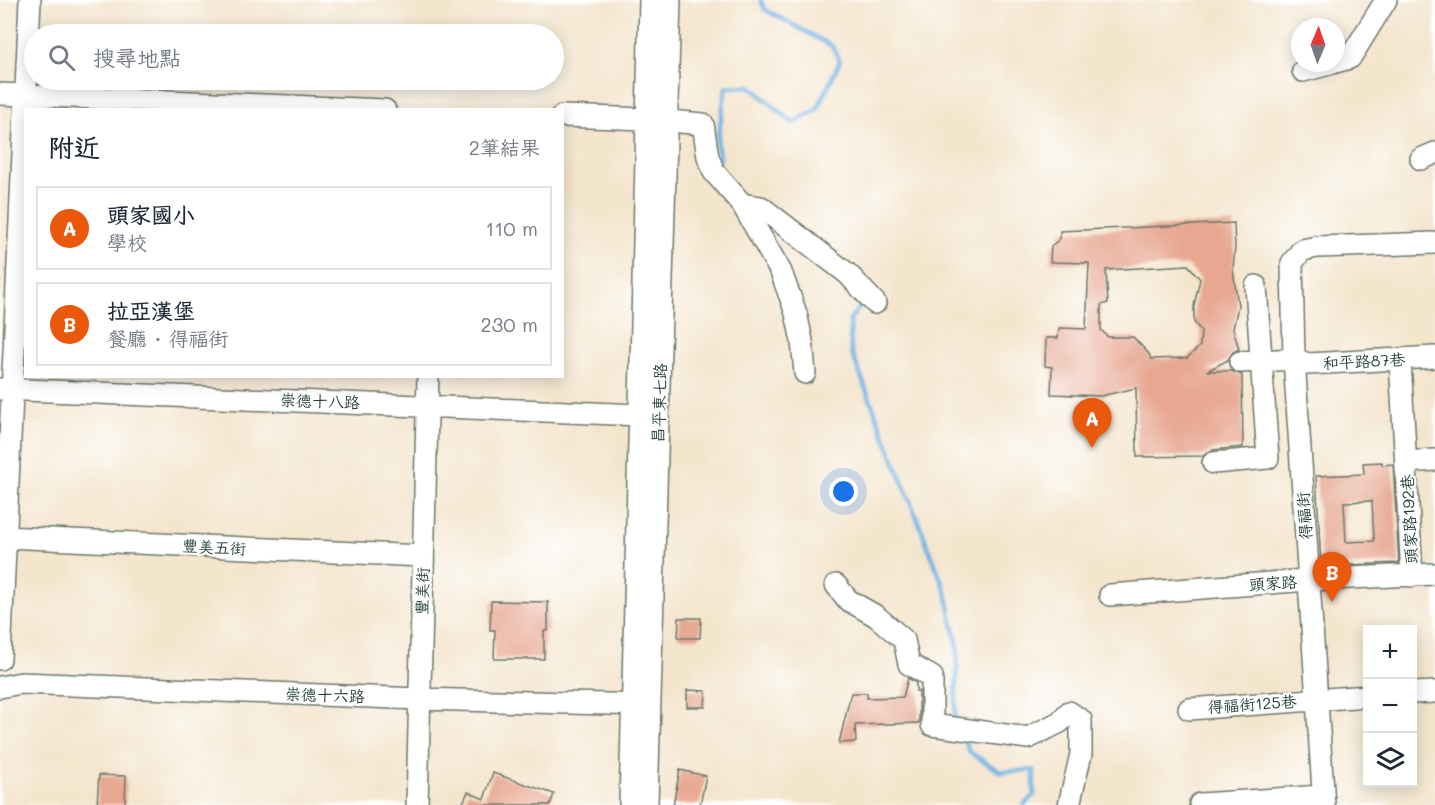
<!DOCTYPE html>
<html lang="zh-TW">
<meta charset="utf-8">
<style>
:root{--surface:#fff;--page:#f2f2f3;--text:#1f2937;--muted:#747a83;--line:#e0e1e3;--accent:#ea580c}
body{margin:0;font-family:Mali,"LXGW WenKai TC",sans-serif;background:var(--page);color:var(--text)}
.controls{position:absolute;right:18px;bottom:18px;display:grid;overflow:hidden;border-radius:0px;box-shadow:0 3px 15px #0003}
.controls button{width:54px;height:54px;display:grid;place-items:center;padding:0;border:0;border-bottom:2px solid var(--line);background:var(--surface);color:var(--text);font:30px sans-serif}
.compass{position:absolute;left:1291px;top:18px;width:54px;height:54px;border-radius:50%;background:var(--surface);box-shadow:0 3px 15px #0003;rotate:2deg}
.you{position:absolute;left:844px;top:492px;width:21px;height:21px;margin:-15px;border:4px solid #fff;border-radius:50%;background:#1a73e8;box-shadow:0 0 0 9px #1a73e833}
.badge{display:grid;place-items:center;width:39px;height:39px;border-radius:50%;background:var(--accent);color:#fff;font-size:20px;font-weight:700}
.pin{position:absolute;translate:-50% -50px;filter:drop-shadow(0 2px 3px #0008)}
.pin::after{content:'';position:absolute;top:32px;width:21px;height:18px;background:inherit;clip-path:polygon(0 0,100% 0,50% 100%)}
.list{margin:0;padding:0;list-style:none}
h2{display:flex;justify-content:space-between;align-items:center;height:78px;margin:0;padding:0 24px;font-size:26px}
h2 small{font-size:20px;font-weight:400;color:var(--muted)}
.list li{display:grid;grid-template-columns:39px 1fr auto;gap:18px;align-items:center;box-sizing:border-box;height:84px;margin:0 12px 12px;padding:0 12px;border:2px solid var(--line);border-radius:0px}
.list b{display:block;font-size:22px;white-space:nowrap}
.list p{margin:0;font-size:20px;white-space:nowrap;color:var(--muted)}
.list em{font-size:20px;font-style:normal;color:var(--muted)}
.icon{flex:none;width:33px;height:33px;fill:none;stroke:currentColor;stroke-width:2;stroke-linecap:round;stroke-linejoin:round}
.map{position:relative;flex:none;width:1435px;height:805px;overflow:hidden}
.search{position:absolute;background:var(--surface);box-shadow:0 3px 15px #0003;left:24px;top:24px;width:540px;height:66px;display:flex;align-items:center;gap:15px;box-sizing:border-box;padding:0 21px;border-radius:33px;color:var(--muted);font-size:22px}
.panel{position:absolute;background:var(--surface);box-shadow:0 3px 15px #0003;left:24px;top:108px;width:540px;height:270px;border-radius:0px}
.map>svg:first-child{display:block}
</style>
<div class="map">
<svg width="1435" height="805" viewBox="0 0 1435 805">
<rect width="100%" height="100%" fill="#fff"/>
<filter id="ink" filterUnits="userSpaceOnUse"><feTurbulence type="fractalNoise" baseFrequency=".0167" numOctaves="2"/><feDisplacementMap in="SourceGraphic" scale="12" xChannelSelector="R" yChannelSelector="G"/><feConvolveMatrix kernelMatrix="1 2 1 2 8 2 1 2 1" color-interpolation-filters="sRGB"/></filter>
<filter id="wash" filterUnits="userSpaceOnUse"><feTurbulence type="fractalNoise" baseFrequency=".008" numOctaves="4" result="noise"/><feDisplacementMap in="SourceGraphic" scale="24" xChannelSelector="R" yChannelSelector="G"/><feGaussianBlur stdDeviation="1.35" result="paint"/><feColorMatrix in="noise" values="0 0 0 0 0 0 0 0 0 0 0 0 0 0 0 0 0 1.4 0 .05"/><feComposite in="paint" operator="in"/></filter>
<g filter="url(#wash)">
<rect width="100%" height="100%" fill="#f4e5cd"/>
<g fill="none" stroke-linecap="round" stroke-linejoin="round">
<path stroke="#6cb1e2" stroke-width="4.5" d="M 720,160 L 717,144 L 726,87 L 750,86 L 793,123 L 817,110 L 840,61 L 832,46 L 764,9 L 761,0
M 793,244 L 845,286
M 864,300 L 865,301 L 850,319 L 851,351 L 946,592 L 958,648 L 955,716 L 958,722
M 963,735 L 969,752 L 1001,772 L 1034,770 L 1034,795 L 1024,805"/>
</g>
<g id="blocks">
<path fill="#e7a791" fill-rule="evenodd" d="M 1234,223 L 1235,248 L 1233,269 L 1238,306 L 1233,329 L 1239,349 L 1233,352 L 1228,360 L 1207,371 L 1232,371 L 1242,375 L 1243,447 L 1212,450 L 1203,456 L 1137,457 L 1136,388 L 1101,396 L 1051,394 L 1052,367 L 1045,366 L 1046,338 L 1058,338 L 1059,328 L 1086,329 L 1089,263 L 1050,262 L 1051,246 L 1060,239 L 1060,231 ZM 1188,265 L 1200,279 L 1194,306 L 1194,322 L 1201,331 L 1200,346 L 1187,358 L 1151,359 L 1149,354 L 1133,337 L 1108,337 L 1101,330 L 1101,305 L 1108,303 L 1106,270 Z
M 1382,462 L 1382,465 L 1393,464 L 1399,563 L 1324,566 L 1321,563 L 1316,476 L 1364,474 L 1363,463 ZM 1372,501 L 1374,541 L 1346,542 L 1344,502 Z
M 491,601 L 548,602 L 548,631 L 544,631 L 544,659 L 494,659 L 495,630 L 490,630 Z
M 679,618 L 701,618 L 700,638 L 678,638 Z
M 908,678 L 916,683 L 916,691 L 919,691 L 919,723 L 855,725 L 856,742 L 839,743 L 851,693 L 867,693 L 867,698 L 903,697 Z
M 687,690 L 706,691 L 705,707 L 687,707 Z
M 680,770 L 706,776 L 700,805 L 673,805 Z
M 493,773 L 554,794 L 550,805 L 462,805 L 468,792 L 484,799 Z
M 99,775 L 126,776 L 125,805 L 97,805 Z"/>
</g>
</g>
<g filter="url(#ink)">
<use href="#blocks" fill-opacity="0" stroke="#6a786a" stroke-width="1.5"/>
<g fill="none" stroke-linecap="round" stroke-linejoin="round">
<defs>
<path id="minor" d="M 1336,62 L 1350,58 L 1386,0
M 1303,71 L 1333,63
M 0,94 L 385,110
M 562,116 L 646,119 L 703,124 L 708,157 L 714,172 L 742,204 L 781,272 L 796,313 L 802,341 L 805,373
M 1421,159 L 1435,153
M 742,204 L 761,207 L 848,274 L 875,303
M 1400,360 L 1412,576
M 1240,362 L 1294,359 L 1308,364 L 1435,357
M 0,389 L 640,415
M 1407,462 L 1435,460
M 1213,463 L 1268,458 L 1256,286
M 5,537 L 423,556
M 836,585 L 848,600 L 876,616 L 904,640 L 909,664 L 932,677 L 932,725 L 1028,738 L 1060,722 L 1069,712 L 1081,720 L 1081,754 L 1069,805
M 1110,595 L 1308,580 L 1435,574
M 0,659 L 30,0
M 0,687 L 21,683 L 419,699 L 646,705
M 1412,693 L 1435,692
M 1189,709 L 1368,696
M 1200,804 L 1322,796
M 417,805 L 428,376
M 630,805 L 650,0
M 647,805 L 670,0
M 1324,805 L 1294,359 L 1292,263 L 1302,250 L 1317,247 L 1435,243"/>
</defs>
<use href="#minor" stroke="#6a786a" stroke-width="24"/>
<use href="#minor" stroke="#fff" stroke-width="21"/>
</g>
</g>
<g text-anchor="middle" stroke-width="4.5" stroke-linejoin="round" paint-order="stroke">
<g font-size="16" fill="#1f3d34" stroke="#fff">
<text transform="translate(1364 361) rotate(-3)" y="6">和平路87巷</text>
<text transform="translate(320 401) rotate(2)" y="6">崇德十八路</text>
<text transform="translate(659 403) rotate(-88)" y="6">昌平東七路</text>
<text transform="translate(1304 516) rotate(-94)" y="6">得福街</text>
<text transform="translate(1409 519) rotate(-93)" y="6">頭家路192巷</text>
<text transform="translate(214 547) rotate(3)" y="6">豐美五街</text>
<text transform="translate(1273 583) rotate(-4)" y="6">頭家路</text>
<text transform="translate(422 591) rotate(-88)" y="6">豐美街</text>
<text transform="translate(325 695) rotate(2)" y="6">崇德十六路</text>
<text transform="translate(1252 704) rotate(-4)" y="6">得福街125巷</text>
</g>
</g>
</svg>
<div class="controls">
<button>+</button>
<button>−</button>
<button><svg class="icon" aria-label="layers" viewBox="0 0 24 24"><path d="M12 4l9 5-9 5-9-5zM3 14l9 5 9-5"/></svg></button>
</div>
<svg class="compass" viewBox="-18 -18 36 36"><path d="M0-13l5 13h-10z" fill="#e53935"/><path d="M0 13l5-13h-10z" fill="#747a83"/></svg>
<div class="you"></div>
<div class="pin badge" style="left:1092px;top:448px">A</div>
<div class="pin badge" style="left:1332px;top:602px">B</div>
<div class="search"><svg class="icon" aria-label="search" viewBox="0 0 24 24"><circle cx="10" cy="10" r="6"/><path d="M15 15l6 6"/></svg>搜尋地點</div>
<section class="panel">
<h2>附近<small>2筆結果</small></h2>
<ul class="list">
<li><span class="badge">A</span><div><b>頭家國小</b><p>學校</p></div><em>110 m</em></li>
<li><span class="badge">B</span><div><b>拉亞漢堡</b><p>餐廳 · 得福街</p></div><em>230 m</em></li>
</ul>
</section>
</div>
